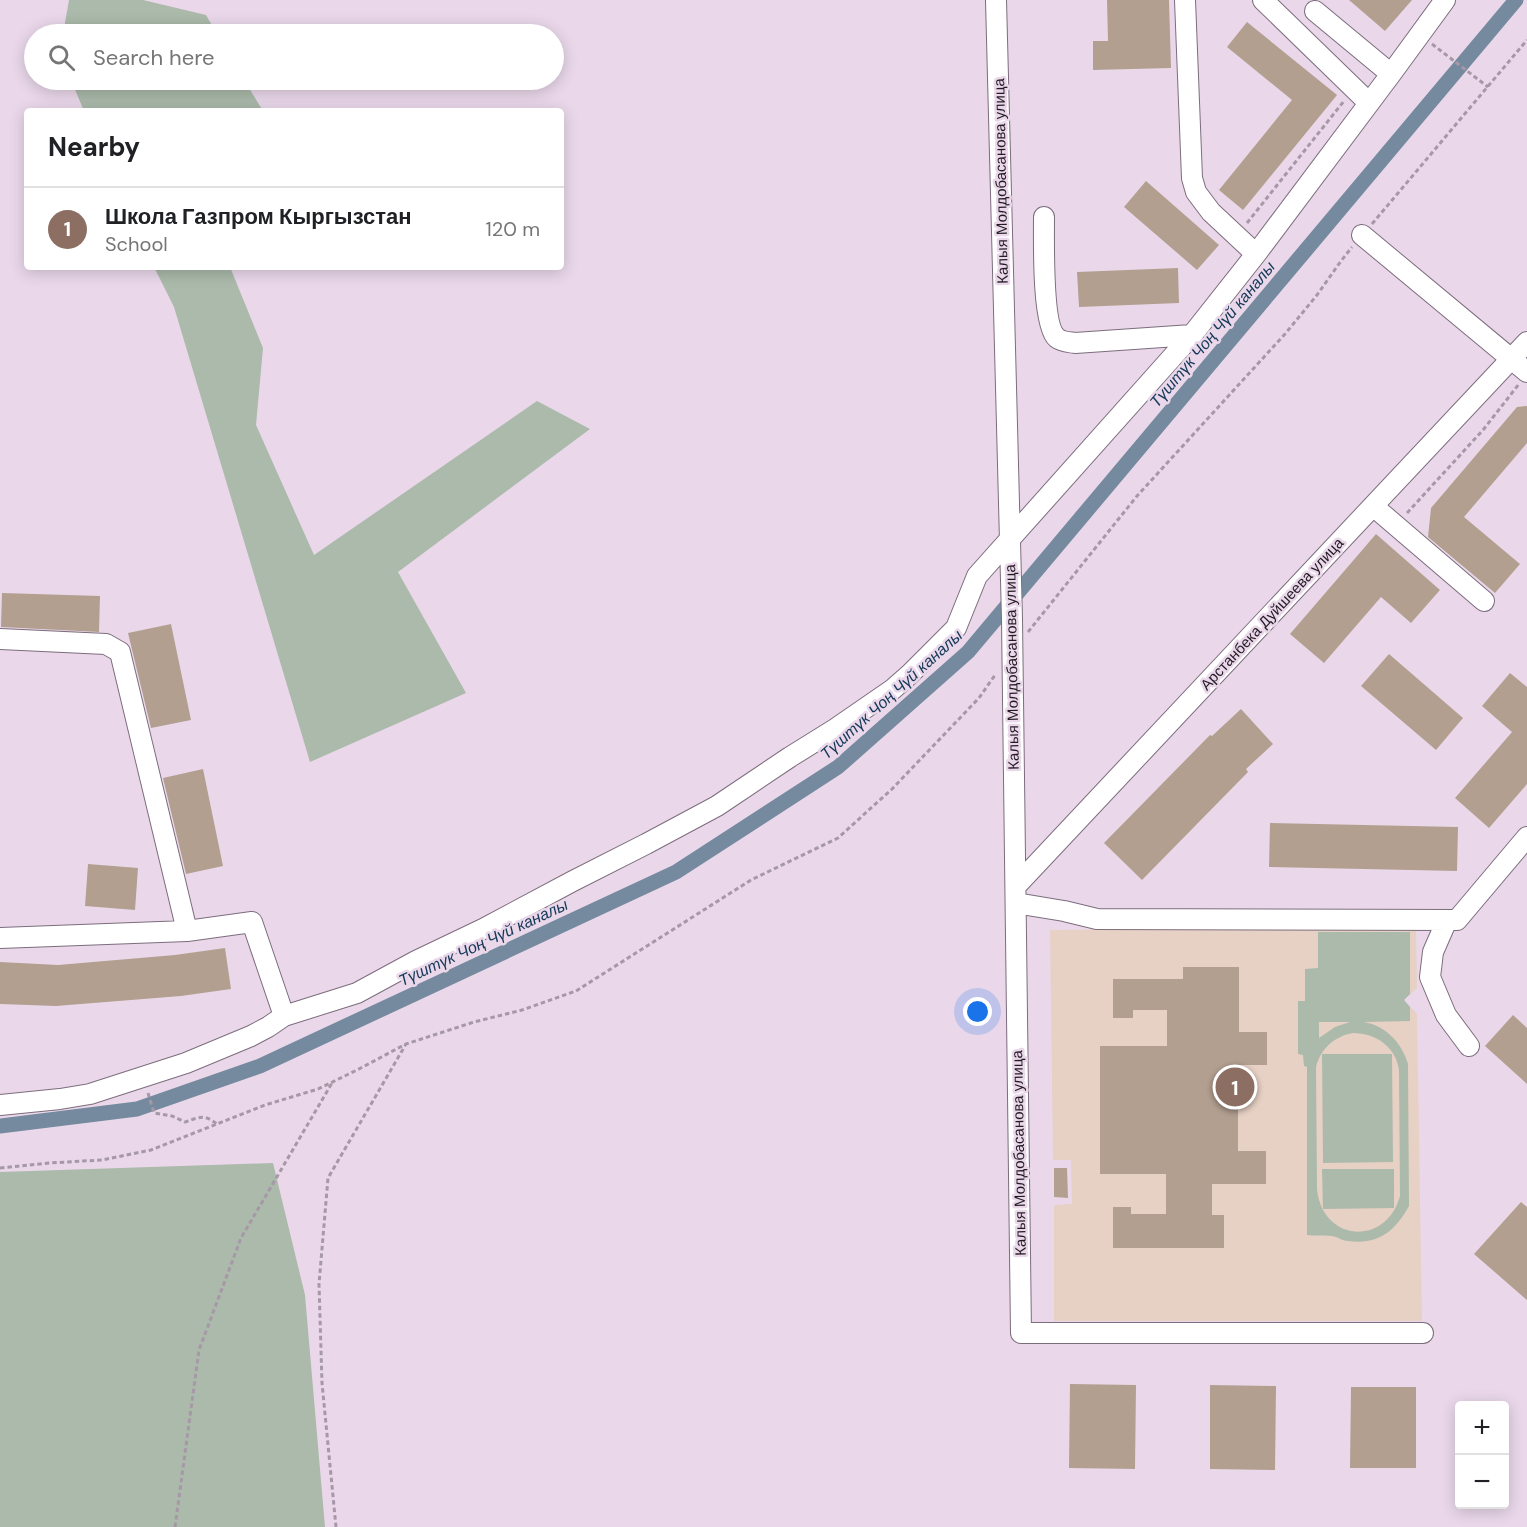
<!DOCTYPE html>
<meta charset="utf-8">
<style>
:root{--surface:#fff;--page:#f2f2f2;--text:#202124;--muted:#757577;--line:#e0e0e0;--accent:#7c3aed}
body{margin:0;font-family:"DM Sans",sans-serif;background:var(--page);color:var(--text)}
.controls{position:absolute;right:18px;bottom:18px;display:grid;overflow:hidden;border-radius:6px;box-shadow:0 3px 15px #0003}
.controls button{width:54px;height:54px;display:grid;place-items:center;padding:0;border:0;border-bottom:2px solid var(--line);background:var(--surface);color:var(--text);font:30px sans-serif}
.you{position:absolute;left:978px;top:1012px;width:21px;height:21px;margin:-15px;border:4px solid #fff;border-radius:50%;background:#1a73e8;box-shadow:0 0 0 9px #1a73e833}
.badge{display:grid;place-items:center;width:39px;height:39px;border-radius:50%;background:var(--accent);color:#fff;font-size:20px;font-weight:700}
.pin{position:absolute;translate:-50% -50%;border:3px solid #fff;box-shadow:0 2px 6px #0006}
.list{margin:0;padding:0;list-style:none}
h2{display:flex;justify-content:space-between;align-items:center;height:78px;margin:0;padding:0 24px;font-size:26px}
h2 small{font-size:20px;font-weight:400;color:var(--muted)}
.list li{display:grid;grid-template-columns:39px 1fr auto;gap:18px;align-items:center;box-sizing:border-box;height:84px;padding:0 24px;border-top:2px solid var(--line)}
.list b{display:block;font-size:22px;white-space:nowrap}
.list p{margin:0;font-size:20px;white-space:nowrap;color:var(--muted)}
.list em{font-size:20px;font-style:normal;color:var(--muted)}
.icon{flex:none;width:33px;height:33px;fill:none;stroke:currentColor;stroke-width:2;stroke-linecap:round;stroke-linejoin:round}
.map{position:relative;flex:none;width:1527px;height:1527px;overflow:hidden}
.search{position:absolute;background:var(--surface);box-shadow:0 3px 15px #0003;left:24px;top:24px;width:540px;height:66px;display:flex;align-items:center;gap:15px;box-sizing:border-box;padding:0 21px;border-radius:33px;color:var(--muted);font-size:22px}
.panel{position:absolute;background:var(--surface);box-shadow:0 3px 15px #0003;left:24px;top:108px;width:540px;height:162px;border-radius:6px}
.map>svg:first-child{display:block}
</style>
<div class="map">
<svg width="1527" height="1527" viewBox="0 0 1527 1527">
<rect width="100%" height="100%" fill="#ead8ea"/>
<path fill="#e7d0c4" d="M 1416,927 L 1417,988 L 1404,1000 L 1417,1014 L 1422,1321 L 1054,1321 L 1054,1205 L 1072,1204 L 1071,1160 L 1053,1160 L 1050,930 Z"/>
<path fill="#abbaab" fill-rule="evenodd" d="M 69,0 L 143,0 L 206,15 L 217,34 L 63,34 Z
M 71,80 L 244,80 L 263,111 L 84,111 Z
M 154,267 L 230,267 L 263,348 L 256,425 L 314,555 L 537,401 L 590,429 L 398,572 L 466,693 L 310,762 L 174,307 Z
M 1318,932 L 1410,932 L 1410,994 L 1404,1000 L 1410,1007 L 1410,1021 L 1364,1022 C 1386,1026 1402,1043 1408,1064 L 1409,1206 C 1395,1231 1379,1245 1348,1241 C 1342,1241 1337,1236 1331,1236 C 1323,1235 1314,1236 1307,1235 L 1307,1067 L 1304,1066 L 1303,1055 L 1298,1054 L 1298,1001 L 1305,1001 L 1305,969 L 1318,968 ZM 1319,1022 L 1350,1022 L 1335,1027 L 1319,1038 ZM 1353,1033 C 1376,1033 1396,1047 1399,1070 L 1400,1196 C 1386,1247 1322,1242 1317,1189 L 1316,1067 C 1321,1048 1335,1036 1353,1033 Z
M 1322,1054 L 1392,1054 L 1393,1162 L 1323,1163 Z
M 273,1163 L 305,1295 L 325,1527 L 0,1527 L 0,1172 Z
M 1322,1169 L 1394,1169 L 1394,1208 L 1323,1209 Z"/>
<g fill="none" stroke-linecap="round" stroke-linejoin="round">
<path stroke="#758a9f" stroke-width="15" d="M 0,1126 L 137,1109 L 260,1066 L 676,872 L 838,767 L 968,652 L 1516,0"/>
</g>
<path fill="#b29f90" d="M 1107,0 L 1169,0 L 1171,68 L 1093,70 L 1093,41 L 1108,41 Z
M 1349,0 L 1412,0 L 1385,31 Z
M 1247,22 L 1337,95 L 1243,210 L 1219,190 L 1292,100 L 1227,47 Z
M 1146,181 L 1219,245 L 1197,270 L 1124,207 Z
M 1178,268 L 1179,303 L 1079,307 L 1077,272 Z
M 1527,406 L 1527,443 L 1464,517 L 1520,564 L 1495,593 L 1428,537 L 1431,508 L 1517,407 Z
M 1376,534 L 1440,590 L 1411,623 L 1381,597 L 1324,663 L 1290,634 Z
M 2,593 L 100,596 L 99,632 L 1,627 Z
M 171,624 L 191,720 L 151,728 L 128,633 Z
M 1389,654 L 1463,718 L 1436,750 L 1361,686 Z
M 1510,673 L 1527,687 L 1527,784 L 1489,828 L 1455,798 L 1512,732 L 1482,706 Z
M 1241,709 L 1273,744 L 1246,769 L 1248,772 L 1142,880 L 1104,843 L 1210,735 L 1212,736 Z
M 203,769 L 223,866 L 186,874 L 163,778 Z
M 1270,823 L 1458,827 L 1457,871 L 1269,867 Z
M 88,864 L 138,868 L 135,910 L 85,906 Z
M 225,948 L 231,989 L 181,996 L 56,1006 L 0,1004 L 0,962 L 58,965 L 175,955 Z
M 1183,967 L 1239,967 L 1239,1032 L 1267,1032 L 1267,1065 L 1238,1065 L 1238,1151 L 1266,1151 L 1266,1184 L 1212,1184 L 1212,1215 L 1224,1215 L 1224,1248 L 1113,1248 L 1113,1207 L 1131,1207 L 1131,1214 L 1166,1214 L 1166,1174 L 1100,1174 L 1100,1046 L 1167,1046 L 1167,1010 L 1133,1010 L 1133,1018 L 1113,1018 L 1113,979 L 1183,979 Z
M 1513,1015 L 1527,1028 L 1527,1084 L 1485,1046 Z
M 1054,1168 L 1067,1168 L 1068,1198 L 1054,1197 Z
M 1521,1202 L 1527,1207 L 1527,1300 L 1474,1254 Z
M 1070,1384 L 1136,1385 L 1135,1469 L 1069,1468 Z
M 1210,1385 L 1276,1386 L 1275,1470 L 1210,1469 Z
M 1351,1387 L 1416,1387 L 1416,1468 L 1350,1468 Z"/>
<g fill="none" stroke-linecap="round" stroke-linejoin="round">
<defs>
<path id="minor" d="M 996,0 L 1012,619 L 1021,1333 L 1423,1333
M 1185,0 L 1192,178 L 1196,192 L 1211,212 L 1256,254
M 1263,0 L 1369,103
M 1315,11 L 1391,74
M 1044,217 C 1044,239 1042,326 1057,338 C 1062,342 1069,342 1075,343 L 1192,335
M 1362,235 L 1527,372
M 1373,506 L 1484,601
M 0,639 L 106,644 L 120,652 L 187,931
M 1016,886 L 1527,342
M 1016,903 L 1064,911 L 1097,919 L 1457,920 L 1527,837
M 1447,920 L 1433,952 L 1430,977 L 1446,1015 L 1469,1046
M 0,938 L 187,931 L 252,922 L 284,1016
M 0,1105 L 60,1099 L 90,1094 L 186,1063 L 251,1036 L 268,1027 L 284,1016 L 357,993 L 416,961 L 483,929 L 573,881 L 646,844 L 717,806 L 790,757 L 835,729 L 893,689 L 910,674 L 956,628 L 977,576 L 1192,335 L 1256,254 L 1391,74 L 1445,0"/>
</defs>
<use href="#minor" stroke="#7c6d7d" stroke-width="22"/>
<path stroke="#a698a6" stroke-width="3" stroke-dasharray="4.5 3" stroke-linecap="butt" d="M 1432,44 L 1488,87
M 1247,223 L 1344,101
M 1372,224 L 1527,40
M 1407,513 L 1483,430 L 1519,384
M 1028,632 L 1137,496 L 1285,334 L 1317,295 L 1341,261 L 1352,247
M 148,1093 L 154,1113 L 172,1116 L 185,1122 C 200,1117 204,1114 217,1124
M 0,1168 L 49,1163 L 102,1160 L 151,1150 L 265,1105 L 318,1089 L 357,1070 L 406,1044 L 474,1022 L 522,1010 L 576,991 L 751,880 L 838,838 L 892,789 L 979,698 L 995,675
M 175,1527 L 199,1350 L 241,1238 L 332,1083
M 336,1527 L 322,1383 L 319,1284 L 328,1178 L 406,1044"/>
<use href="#minor" stroke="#fff" stroke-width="20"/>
</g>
<g text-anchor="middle" stroke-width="5" stroke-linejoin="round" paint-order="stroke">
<g font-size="15" fill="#221b22" stroke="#ead8ea">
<text transform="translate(1001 181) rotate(-91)" y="5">Калыя Молдобасанова улица</text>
<text transform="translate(1272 614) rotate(-47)" y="5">Арстанбека Дуйшеева улица</text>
<text transform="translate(1012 667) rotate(-91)" y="5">Калыя Молдобасанова улица</text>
<text transform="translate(1019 1153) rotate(-91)" y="5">Калыя Молдобасанова улица</text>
</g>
<g font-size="16" font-style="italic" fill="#143858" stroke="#ead8ea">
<text transform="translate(1212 334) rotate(-50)" y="6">Түштүк Чоң Чүй каналы</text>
<text transform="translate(891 694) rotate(-42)" y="6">Түштүк Чоң Чүй каналы</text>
<text transform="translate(483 942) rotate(-25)" y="6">Түштүк Чоң Чүй каналы</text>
</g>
</g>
</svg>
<div class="controls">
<button>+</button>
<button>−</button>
</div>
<div class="you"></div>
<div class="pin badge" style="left:1235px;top:1087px;background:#8d6e63">1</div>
<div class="search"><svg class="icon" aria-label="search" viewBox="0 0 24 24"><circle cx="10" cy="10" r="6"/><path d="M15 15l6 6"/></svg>Search here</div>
<section class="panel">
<h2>Nearby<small></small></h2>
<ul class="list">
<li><span class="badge" style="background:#8d6e63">1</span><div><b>Школа Газпром Кыргызстан</b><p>School</p></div><em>120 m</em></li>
</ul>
</section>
</div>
